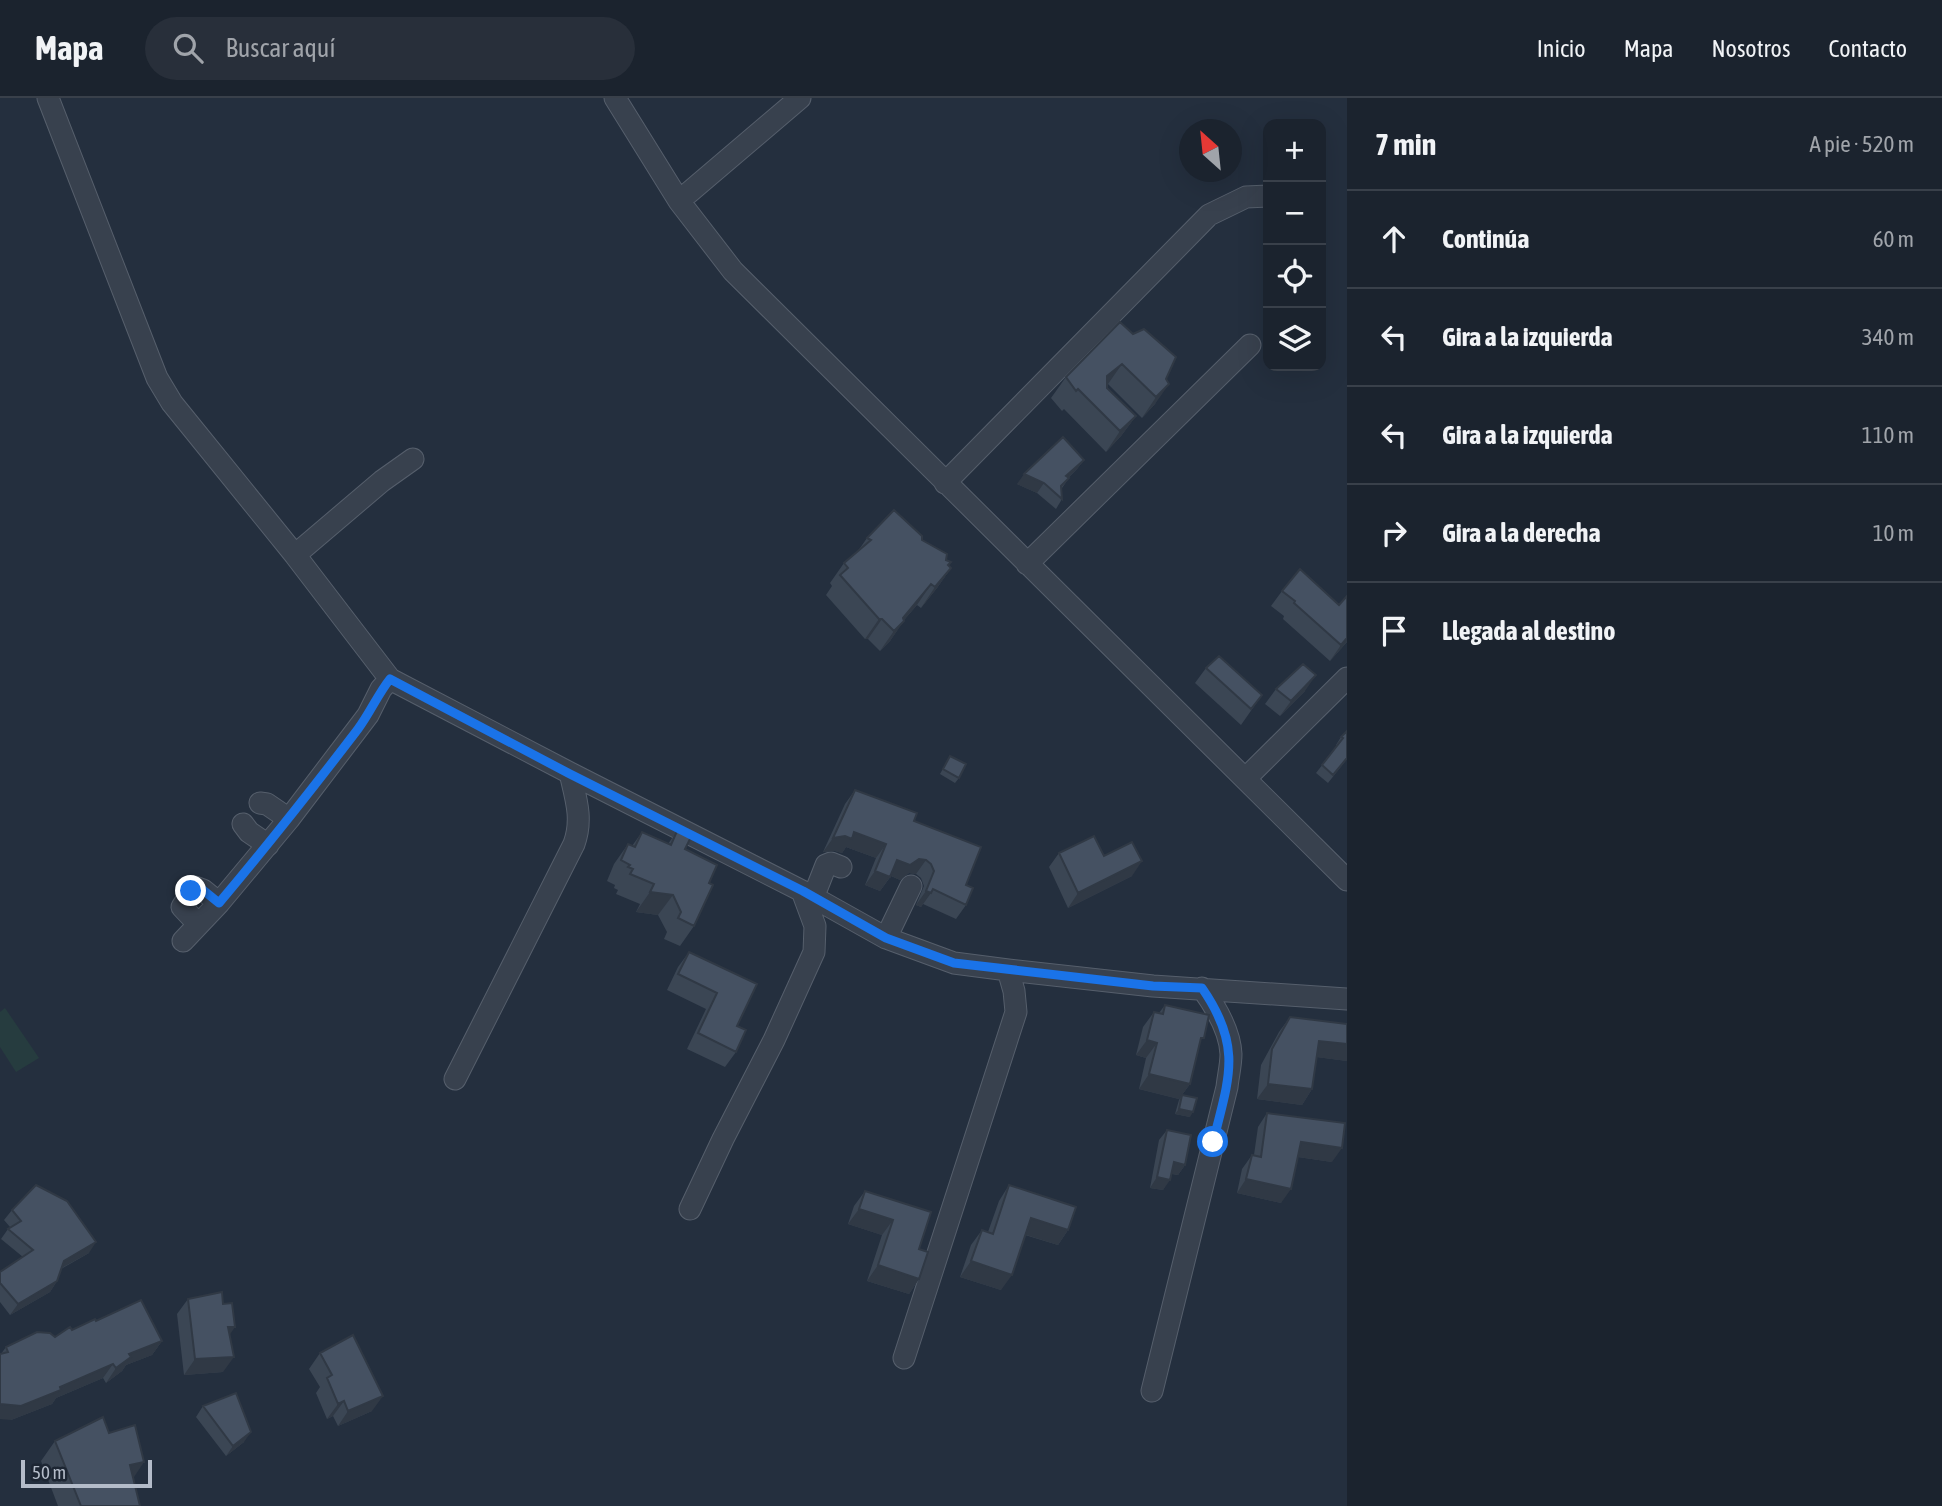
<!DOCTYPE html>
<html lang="es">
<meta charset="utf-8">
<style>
:root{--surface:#1b232e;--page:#282f3a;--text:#f1f3f6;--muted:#a0a4aa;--line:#39404a}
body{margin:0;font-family:"Asap Condensed",sans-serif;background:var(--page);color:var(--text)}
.controls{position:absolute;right:21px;top:21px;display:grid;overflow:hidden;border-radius:14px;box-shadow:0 7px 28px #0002}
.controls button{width:63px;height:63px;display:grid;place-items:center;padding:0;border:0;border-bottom:2px solid var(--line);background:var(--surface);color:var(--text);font:35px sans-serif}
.compass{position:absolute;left:1179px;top:21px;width:63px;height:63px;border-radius:50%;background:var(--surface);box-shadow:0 7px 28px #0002;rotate:333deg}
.scale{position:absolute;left:21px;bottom:18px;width:131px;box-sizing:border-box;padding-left:7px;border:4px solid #b4bcc9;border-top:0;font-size:19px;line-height:24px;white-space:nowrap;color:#b4bcc9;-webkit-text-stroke:5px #1d2633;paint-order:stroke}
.stop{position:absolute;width:21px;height:21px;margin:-16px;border:5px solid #1a73e8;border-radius:50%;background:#fff}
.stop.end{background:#1a73e8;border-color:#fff;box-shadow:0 2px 7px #0008}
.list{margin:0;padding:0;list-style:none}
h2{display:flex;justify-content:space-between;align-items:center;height:91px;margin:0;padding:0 28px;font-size:30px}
h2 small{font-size:23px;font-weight:400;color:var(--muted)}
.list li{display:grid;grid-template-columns:46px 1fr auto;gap:21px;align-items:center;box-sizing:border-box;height:98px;padding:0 28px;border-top:2px solid var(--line)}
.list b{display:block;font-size:26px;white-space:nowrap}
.list em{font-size:23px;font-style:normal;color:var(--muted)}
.icon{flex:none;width:38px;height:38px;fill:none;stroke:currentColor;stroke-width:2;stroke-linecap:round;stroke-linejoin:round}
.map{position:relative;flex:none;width:1347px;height:1408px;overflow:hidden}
header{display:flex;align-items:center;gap:42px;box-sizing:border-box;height:98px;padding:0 35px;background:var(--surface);border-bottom:2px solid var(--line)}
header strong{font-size:33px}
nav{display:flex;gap:38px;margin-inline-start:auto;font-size:24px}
.search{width:490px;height:63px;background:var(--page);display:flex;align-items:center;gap:18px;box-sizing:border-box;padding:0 24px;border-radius:38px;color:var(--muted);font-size:26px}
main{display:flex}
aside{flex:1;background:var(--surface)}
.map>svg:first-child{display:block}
</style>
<header>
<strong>Mapa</strong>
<div class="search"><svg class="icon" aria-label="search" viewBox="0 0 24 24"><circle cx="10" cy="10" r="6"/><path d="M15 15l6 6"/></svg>Buscar aquí</div>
<nav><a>Inicio</a><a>Mapa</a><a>Nosotros</a><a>Contacto</a></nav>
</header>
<main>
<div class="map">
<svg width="1347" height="1408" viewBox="0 0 1347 1408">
<rect width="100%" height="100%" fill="#242f3e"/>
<path fill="#263c3f" d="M 5,910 L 39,960 L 16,974 L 0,949 L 0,914 Z"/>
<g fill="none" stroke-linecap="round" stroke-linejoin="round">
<defs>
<path id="minor" d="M 48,0 L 157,280 L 172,305 L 295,457 L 390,581 L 570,675 L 802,793 L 886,840 L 954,865 L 1008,872 L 1153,888 L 1347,901
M 615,0 L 679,103 L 733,173 L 1347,782
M 679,103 L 800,0
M 945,385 L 1209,117 L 1246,99 L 1268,98
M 295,457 L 382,383 L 413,361
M 1027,466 L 1250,247
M 1246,680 L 1347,580
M 260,705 L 267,706 L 289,721
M 243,726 L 249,734 L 268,747
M 813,800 L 826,767 L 831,765 L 841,769
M 197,825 L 182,809 L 195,789 L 203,792 L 219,805
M 886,840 L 911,788
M 183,843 L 219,805 L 289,721 L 368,617 L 381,591 L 390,581
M 455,981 L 574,746 C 583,721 576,701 570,675
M 690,1111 L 723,1041 L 774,942 L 814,854 L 815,828 L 802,793
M 904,1260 L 1016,914 L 1014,893 L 1008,872
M 1152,1293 L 1227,989 C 1228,979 1231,967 1231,956 C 1230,933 1215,908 1202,890"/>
</defs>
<use href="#minor" stroke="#565f6c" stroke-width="23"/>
<use href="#minor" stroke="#38414e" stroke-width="21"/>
</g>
<path fill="#3b4654" d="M 1133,236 L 1176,259 L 1155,306 L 1142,320 L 1108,286 L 1107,287 L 1107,290 L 1136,318 L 1121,338 L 1106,354 L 1064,311 L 1062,313 L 1051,300 L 1066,279 Z
M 1084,362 L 1077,371 L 1068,380 L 1069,380 L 1062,390 L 1062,401 L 1056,411 L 1037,395 L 1017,386 Z
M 867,440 L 922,442 L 946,462 L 948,467 L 951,470 L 937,490 L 921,510 L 917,507 L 904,522 L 890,543 L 880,553 L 868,541 L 865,541 L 826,497 L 832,488 L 830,485 L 844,465 L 858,453 Z
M 1282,493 L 1347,544 L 1330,563 L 1283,521 L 1284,518 L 1271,508 Z
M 1206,570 L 1262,597 L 1241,627 L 1195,585 Z
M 1276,591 L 1305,593 L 1280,618 L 1265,606 Z
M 1347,633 L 1347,661 L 1328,685 L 1316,675 L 1337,648 L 1336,647 L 1341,639 Z
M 950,658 L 959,680 L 955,685 L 940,676 Z
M 855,692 L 914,723 L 966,787 L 966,807 L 956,821 L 923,806 L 921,809 L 916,807 L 924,788 L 921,780 L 916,776 L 909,775 L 900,782 L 891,778 L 880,793 L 865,787 L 876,760 L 846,749 L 842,755 L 835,753 L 823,754 L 845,706 Z
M 677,733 L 685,751 L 709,785 L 694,828 L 680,848 L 664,841 L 667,834 L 658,817 L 636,814 L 640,806 L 616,796 L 618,792 L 614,790 L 615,787 L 607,783 L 614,766 L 628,746 L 632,748 L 642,734 L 668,746 Z
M 1059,755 L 1104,758 L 1132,778 L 1068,810 L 1049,769 Z
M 689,854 L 757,886 L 737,928 L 736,954 L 725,969 L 687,951 L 706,911 L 667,892 L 678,869 Z
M 1165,907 L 1199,946 L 1190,986 L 1179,1001 L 1139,991 L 1146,960 L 1136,957 L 1143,929 L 1154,914 L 1159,915 Z
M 1290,919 L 1347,926 L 1347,963 L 1317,959 L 1312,991 L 1302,1007 L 1257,1001 L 1261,967 L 1279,934 Z
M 1182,997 L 1190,1019 L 1175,1016 L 1179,1002 Z
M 1267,1015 L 1332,1064 L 1298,1059 L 1281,1105 L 1237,1095 L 1242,1071 L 1252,1057 L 1254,1057 L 1258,1029 Z
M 1167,1032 L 1185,1067 L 1178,1077 L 1172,1076 L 1163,1092 L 1150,1090 L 1159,1042 Z
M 1009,1087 L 1068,1132 L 1058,1147 L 1025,1137 L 1001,1192 L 960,1179 L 971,1147 L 982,1132 L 988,1134 L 999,1103 Z
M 865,1093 L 919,1151 L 919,1181 L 909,1196 L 867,1183 L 882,1137 L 848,1126 L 854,1108 Z
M 12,1112 L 89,1155 L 61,1171 L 57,1183 L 50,1194 L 10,1217 L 0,1204 L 0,1174 L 23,1159 L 1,1141 L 8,1131 L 10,1129 L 4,1122 Z
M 188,1201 L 230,1237 L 223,1274 L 184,1277 L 177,1216 Z
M 96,1223 L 162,1243 L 152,1257 L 126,1267 L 122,1273 L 106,1285 L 103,1280 L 56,1300 L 52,1306 L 11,1322 L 1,1256 L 6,1249 L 55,1239 L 72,1232 Z
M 320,1255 L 372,1313 L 338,1328 L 333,1318 L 327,1321 L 316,1295 L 320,1289 L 309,1271 Z
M 203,1308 L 244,1344 L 226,1358 L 196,1319 Z
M 109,1335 L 133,1380 L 140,1408 L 58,1408 L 41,1363 L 55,1343 Z"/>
<path fill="#303945" d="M 1122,266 L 1108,286 L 1093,299 L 1107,278 Z
M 1169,286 L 1155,306 L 1142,320 L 1156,299 Z
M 1136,318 L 1121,338 L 1106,354 L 1120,333 Z
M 1084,362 L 1077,371 L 1059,388 L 1066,378 Z
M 1024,376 L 1044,385 L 1037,395 L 1017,386 Z
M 951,470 L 937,490 L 921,510 L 935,489 Z
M 931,486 L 917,507 L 899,528 L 904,523 L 890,543 L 880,553 L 903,520 Z
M 879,521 L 882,521 L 868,541 L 865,541 Z
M 1347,540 L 1347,544 L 1330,563 L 1341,547 Z
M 1316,577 L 1305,593 L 1280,618 L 1291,603 Z
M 854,734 L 886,746 L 876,760 L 846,749 L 842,755 L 835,753 L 823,754 L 833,740 Z
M 919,761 L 926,762 L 916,776 L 909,775 L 900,782 L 887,776 L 897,762 Z
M 1142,763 L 1132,778 L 1068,810 L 1078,795 Z
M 875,773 L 890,779 L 880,793 L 865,787 Z
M 926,793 L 931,795 L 921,809 L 916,807 Z
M 650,794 L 673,797 L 658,817 L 636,814 Z
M 1147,942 L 1157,945 L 1146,960 L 1136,957 Z
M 1319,943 L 1347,946 L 1347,963 L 1308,958 Z
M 1149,976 L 1190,986 L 1179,1001 L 1139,991 Z
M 1268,986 L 1312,991 L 1302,1007 L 1257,1001 Z
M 1179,1011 L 1193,1014 L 1190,1019 L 1175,1016 Z
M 1301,1044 L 1342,1050 L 1332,1064 L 1291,1058 Z
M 1174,1064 L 1185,1067 L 1178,1077 L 1167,1075 Z
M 1157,1079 L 1170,1082 L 1163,1092 L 1150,1090 Z
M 1246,1081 L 1291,1091 L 1281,1105 L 1237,1095 Z
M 859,1111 L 893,1122 L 882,1137 L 848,1126 Z
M 1031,1120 L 1068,1132 L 1058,1147 L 1020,1135 Z
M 96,1144 L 89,1155 L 56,1173 L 64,1163 Z
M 971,1163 L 1012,1177 L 1001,1192 L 960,1179 Z
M 878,1167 L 919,1181 L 909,1196 L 867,1183 Z
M 57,1183 L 50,1194 L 10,1217 L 18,1206 Z
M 228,1229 L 235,1229 L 224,1245 Z
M 162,1243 L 152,1257 L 126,1267 L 122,1273 L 106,1285 L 116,1270 L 129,1256 Z
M 234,1259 L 223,1274 L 184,1277 L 195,1261 Z
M 113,1266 L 103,1280 L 56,1300 L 52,1306 L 11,1322 L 0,1321 L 0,1306 L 60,1289 Z
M 383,1298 L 372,1313 L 338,1328 L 348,1313 Z
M 344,1303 L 333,1318 L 327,1321 L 338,1306 Z
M 251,1334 L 244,1344 L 226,1358 L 233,1348 Z
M 144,1364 L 130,1385 L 130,1367 Z"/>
<path fill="#455162" stroke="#303945" stroke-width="2" d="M 1120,224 L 1133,236 L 1144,231 L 1176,259 L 1166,281 L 1169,286 L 1156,299 L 1122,266 L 1107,278 L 1107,290 L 1136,318 L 1120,333 L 1078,291 L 1076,293 L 1066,279 Z
M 1063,339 L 1084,362 L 1066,378 L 1069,380 L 1061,388 L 1062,401 L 1044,385 L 1024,376 Z
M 894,412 L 922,438 L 922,442 L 947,456 L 946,462 L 951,464 L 948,467 L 951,470 L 935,489 L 931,486 L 903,520 L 904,523 L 894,533 L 882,521 L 879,521 L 840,477 L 848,470 L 844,465 L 871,442 L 867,440 Z
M 1300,471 L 1339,507 L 1347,498 L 1347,540 L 1341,547 L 1294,505 L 1295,503 L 1282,493 Z
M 1219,558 L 1262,597 L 1251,611 L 1206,570 Z
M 1303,566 L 1316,577 L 1291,603 L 1276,591 Z
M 1347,633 L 1347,660 L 1333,677 L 1322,667 L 1343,640 L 1341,639 Z
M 950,658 L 966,666 L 959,680 L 943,671 Z
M 855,692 L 917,715 L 914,723 L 981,749 L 966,787 L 973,790 L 966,807 L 933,791 L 931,795 L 926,793 L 934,773 L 931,766 L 926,762 L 919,761 L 910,767 L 897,762 L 890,779 L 875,773 L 886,746 L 854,734 L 852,741 L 845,738 L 833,740 Z
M 677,733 L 691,739 L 685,751 L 717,767 L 709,785 L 713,787 L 694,828 L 678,820 L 681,814 L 673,797 L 650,794 L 654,786 L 630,776 L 633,771 L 628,769 L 630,767 L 621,762 L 628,746 L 635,749 L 642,734 L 671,747 Z
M 1094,738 L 1104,758 L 1132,744 L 1142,763 L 1078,795 L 1059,755 Z
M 689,854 L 757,886 L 737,928 L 746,932 L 736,954 L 698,935 L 717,895 L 678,876 Z
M 1165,907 L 1209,917 L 1204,940 L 1201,940 L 1190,986 L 1149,976 L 1157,945 L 1147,942 L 1154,914 L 1163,916 Z
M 1290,919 L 1347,926 L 1347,946 L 1319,943 L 1312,991 L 1268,986 L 1272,951 Z
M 1182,997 L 1197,1000 L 1193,1014 L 1179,1011 Z
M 1267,1015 L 1345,1025 L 1342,1050 L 1301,1044 L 1291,1091 L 1246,1081 L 1252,1057 L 1261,1059 Z
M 1167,1032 L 1191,1037 L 1185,1067 L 1174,1064 L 1170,1082 L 1157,1079 Z
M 36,1087 L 67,1103 L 96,1144 L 64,1163 L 57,1183 L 18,1206 L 0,1185 L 0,1174 L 33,1152 L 8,1131 L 21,1123 L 12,1112 Z
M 1009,1087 L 1076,1109 L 1068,1132 L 1031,1120 L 1012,1177 L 971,1163 L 982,1132 L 993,1136 Z
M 865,1093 L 931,1114 L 919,1151 L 928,1154 L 919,1181 L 878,1167 L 893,1122 L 859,1111 Z
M 222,1194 L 223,1206 L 232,1205 L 235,1229 L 228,1229 L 234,1259 L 195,1261 L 188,1201 Z
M 141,1202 L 162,1243 L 129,1256 L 131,1259 L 116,1270 L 113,1266 L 60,1289 L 61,1292 L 21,1308 L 0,1306 L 0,1256 L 8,1254 L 6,1249 L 37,1234 L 50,1235 L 55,1239 L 70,1229 L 72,1232 L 95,1221 L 96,1223 Z
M 353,1237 L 383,1298 L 348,1313 L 344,1303 L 338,1306 L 327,1280 L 332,1277 L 320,1255 Z
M 236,1295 L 251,1334 L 233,1348 L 203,1308 Z
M 103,1319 L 109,1335 L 135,1327 L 144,1364 L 130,1367 L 140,1408 L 81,1408 L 55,1343 Z"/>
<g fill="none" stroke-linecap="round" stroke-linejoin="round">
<path stroke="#1a73e8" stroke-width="9" d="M 191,793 L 195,789 L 203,792 L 219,805 C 267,748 313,690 358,631 C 370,615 378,596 390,581 L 570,676 L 803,793 L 886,840 L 954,865 L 1153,888 L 1202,890 C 1243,949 1229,980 1213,1044"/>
</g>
</svg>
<div class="controls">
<button>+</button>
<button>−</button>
<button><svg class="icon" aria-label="locate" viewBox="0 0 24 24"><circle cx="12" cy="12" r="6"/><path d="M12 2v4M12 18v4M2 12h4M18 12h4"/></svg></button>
<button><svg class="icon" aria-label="layers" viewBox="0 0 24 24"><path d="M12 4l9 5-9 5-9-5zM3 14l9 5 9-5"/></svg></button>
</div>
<svg class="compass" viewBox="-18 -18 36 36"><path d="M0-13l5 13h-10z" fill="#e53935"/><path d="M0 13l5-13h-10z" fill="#a0a4aa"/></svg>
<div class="scale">50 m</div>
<div class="stop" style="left:1213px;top:1044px"></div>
<div class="stop end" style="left:191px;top:793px"></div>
</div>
<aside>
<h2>7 min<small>A pie · 520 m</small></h2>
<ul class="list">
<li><svg class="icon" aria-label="ahead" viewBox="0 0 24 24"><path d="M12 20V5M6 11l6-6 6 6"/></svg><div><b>Continúa</b></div><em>60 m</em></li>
<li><svg class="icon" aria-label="left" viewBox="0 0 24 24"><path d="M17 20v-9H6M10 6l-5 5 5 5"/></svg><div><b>Gira a la izquierda</b></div><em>340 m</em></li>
<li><svg class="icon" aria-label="left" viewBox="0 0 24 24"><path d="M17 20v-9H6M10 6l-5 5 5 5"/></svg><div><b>Gira a la izquierda</b></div><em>110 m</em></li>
<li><svg class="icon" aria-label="right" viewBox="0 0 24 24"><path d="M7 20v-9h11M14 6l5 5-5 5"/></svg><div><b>Gira a la derecha</b></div><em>10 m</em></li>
<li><svg class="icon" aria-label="arrive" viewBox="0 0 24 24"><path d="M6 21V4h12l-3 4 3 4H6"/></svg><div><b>Llegada al destino</b></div></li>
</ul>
</aside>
</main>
